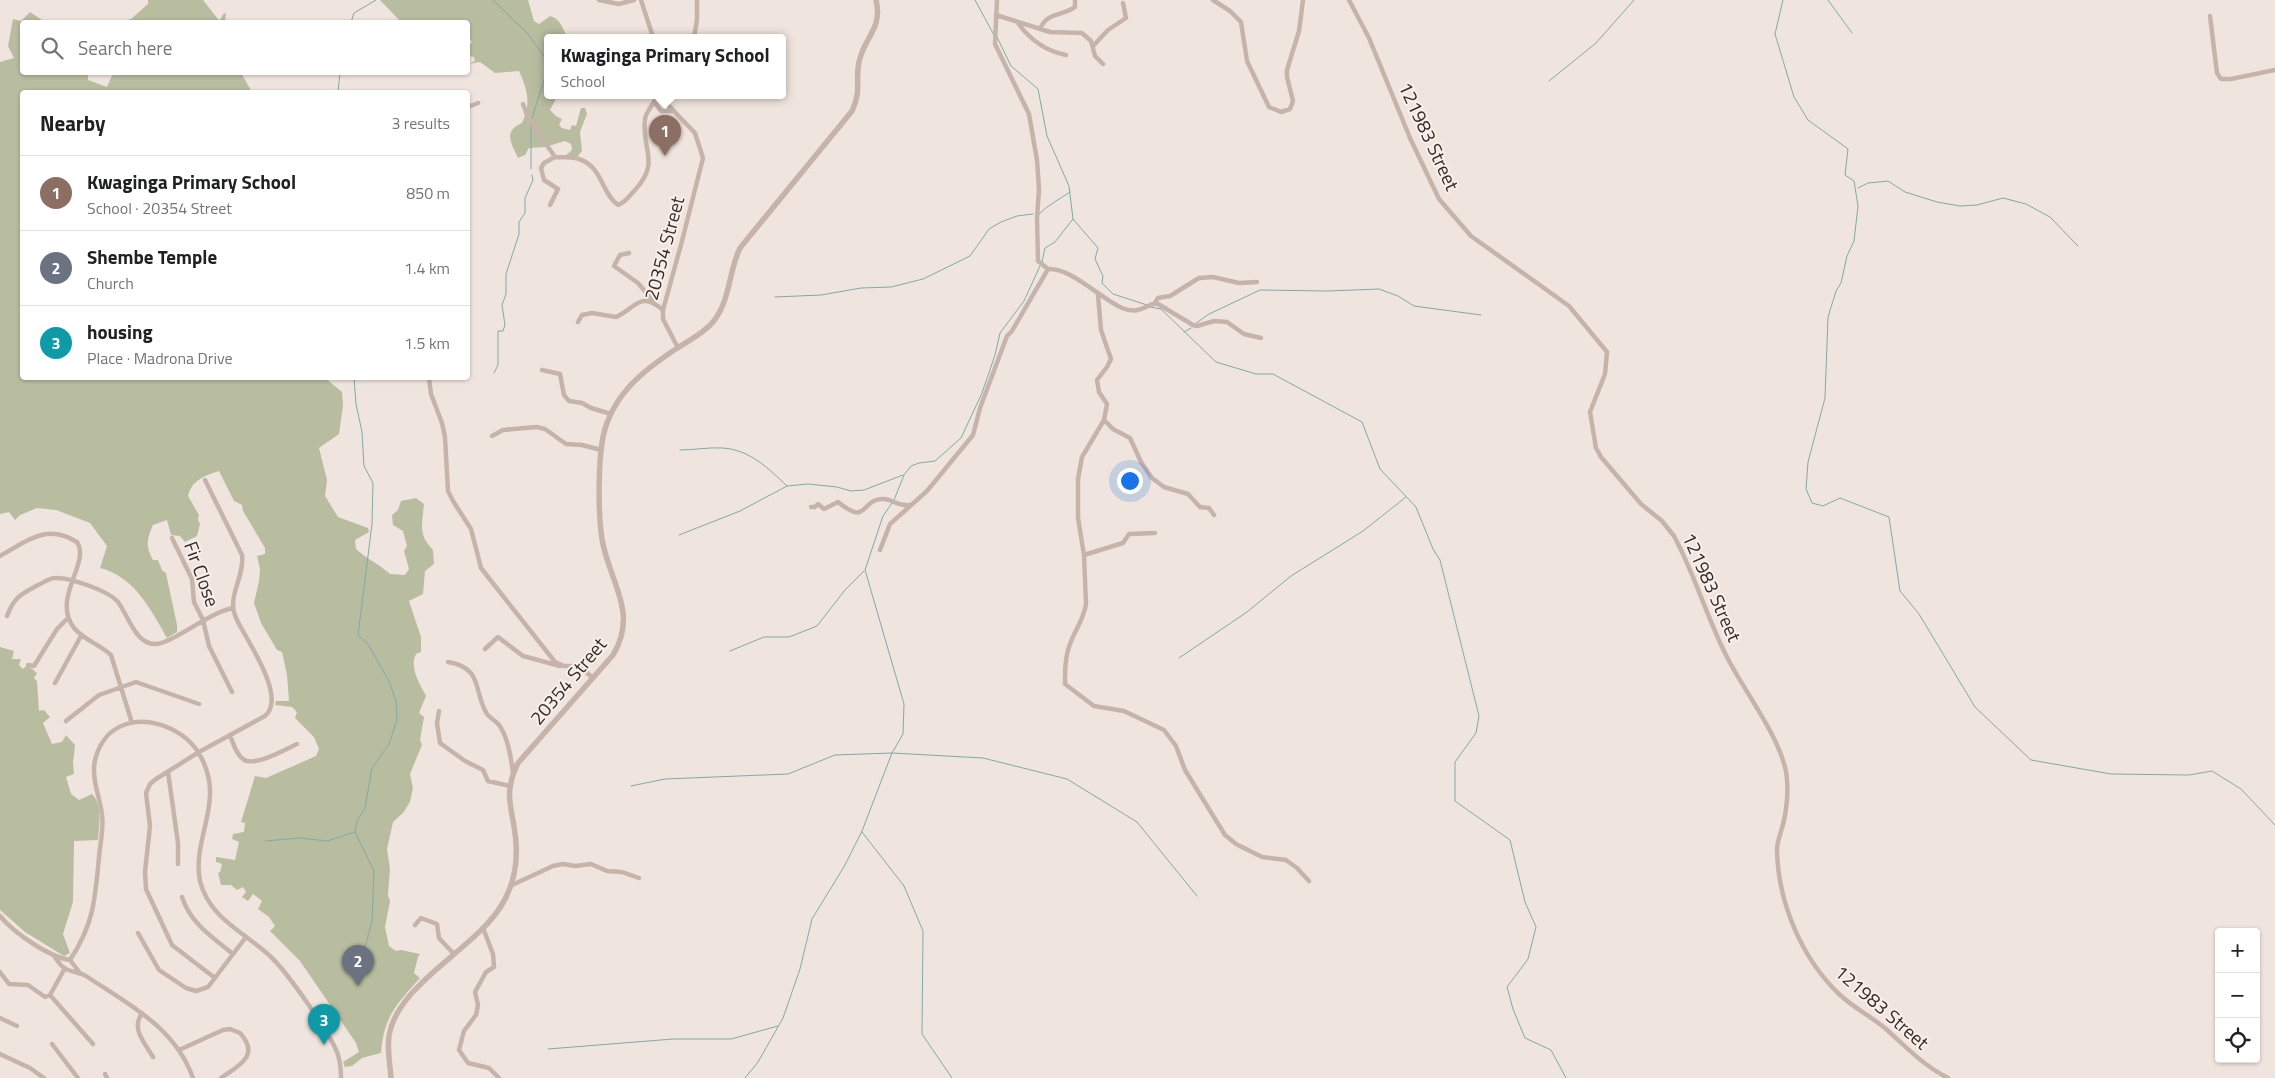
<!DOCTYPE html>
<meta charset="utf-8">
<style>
:root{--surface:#fff;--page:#f2f2f2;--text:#202124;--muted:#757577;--line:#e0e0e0;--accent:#24524e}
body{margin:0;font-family:"Titillium Web",sans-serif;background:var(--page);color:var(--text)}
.controls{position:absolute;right:15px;bottom:15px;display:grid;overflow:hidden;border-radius:5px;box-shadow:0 1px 4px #0004}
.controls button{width:45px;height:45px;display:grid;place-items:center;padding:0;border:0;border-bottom:1px solid var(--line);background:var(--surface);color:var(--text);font:25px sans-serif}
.you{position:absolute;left:1129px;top:480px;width:18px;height:18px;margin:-12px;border:4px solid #fff;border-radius:50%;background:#1a73e8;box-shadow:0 0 0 8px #1a73e833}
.badge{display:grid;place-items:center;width:32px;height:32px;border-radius:50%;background:var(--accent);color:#fff;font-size:16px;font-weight:700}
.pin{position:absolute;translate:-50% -41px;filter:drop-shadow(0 1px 2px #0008)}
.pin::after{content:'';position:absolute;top:26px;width:18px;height:15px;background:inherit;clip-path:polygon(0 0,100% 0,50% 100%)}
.popup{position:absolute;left:544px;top:34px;width:242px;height:65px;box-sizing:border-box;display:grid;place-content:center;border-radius:5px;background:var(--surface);filter:drop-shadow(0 1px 4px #0005);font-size:16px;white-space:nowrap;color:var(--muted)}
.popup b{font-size:19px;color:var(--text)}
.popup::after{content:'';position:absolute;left:50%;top:100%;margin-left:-10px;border:10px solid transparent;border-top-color:var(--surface)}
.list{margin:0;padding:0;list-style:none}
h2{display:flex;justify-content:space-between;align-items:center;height:65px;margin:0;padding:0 20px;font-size:21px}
h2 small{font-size:16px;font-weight:400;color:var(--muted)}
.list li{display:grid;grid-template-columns:32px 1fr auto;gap:15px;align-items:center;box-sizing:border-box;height:75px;padding:0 20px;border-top:1px solid var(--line)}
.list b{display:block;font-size:19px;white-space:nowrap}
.list p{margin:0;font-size:16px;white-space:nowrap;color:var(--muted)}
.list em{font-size:16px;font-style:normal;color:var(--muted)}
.icon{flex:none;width:28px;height:28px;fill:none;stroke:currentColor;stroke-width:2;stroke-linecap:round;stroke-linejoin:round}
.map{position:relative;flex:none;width:2275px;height:1078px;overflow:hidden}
.search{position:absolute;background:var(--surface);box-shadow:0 1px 4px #0004;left:20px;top:20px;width:450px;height:55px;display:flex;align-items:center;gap:12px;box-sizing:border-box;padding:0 18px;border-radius:5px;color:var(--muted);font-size:19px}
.panel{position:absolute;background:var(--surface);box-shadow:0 1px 4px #0004;left:20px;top:90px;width:450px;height:290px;border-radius:5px}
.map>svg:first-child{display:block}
</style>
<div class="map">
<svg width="2275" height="1078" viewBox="0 0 2275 1078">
<rect width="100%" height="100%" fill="#f0e5de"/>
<path fill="#b8bda0" d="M 148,0 L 203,0 L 218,19 L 220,20 L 224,13 L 226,14 L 225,22 L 122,22 L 131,19 L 148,4 Z
M 380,0 L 528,0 L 534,21 L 539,24 L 550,16 C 560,18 563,29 567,37 L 548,37 L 548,95 L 558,95 L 550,110 L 556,116 L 562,119 L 559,125 L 562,128 L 570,130 L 572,125 L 576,126 L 581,108 L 585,108 L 587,114 L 580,132 L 582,151 L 578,156 L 565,156 L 572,150 L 571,144 L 565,141 L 545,147 L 529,148 L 525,155 L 518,158 C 511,143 503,131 522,123 C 531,104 528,91 519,71 L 495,73 L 480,62 L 468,64 L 475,61 L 474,57 L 468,56 L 468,47 L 472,42 L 468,36 L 468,22 L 401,22 Z
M 30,12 L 45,22 L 22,22 L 22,72 L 88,73 L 88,80 L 107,87 L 113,73 L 241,73 L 252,92 L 22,92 L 22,378 L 325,378 L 342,392 L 343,406 L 339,434 L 319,448 L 327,480 L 325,496 L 338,517 L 368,528 L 369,532 L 355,540 L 356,549 C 367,559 379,564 390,574 L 405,575 L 409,569 L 404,551 L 407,546 L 403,531 L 393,525 L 392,515 L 398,510 L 401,501 L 416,498 L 424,504 C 422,525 418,534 433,550 L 434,564 L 425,571 L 423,594 L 409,601 L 421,637 L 421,652 L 416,654 C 409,668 420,684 426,696 L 419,713 L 424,717 L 420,740 L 422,745 L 410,774 L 413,788 L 410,802 L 403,813 L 393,822 L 387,849 L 390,869 L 388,895 L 390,901 L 385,927 L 389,946 L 396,951 L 401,950 L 420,954 L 418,957 L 414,973 L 420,978 C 396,1005 384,1016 381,1053 L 362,1058 L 352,1066 L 345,1067 L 343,1062 L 359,1052 L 356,1043 L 300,961 L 270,931 L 275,926 L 269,917 L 258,909 L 262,901 L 253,894 L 248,901 L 242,897 L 246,892 L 243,887 L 237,890 L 231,885 L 221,885 L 218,873 L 220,872 L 222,864 L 216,862 L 216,857 L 235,860 L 239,842 L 232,839 L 233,834 L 244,832 L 245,823 L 241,822 L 255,776 L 266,778 L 316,756 L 319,749 L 314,737 L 295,718 L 297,712 L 292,707 L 275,705 L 276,701 L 289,701 L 287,675 L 282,652 L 277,650 L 261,623 L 254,603 L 259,581 L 260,569 L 257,556 L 265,554 L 265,548 L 243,511 L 242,505 L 234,501 L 219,471 C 204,476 192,480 188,496 L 199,515 L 198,519 L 200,524 L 197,536 L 185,542 L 180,536 L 171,535 L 167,520 L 153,525 C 147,539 145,546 153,560 L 158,560 L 162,570 L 166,573 L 177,625 L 177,632 L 167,638 C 151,610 134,576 100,568 L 107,546 L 90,523 L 56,510 L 37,508 L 20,515 L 15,520 L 9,512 L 0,514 L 0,62 L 14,58 L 8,46 L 13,19 L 21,21 Z
M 0,647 L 14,651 L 12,659 L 21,659 L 19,665 L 23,669 L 27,665 L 37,673 L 34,678 L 37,681 L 39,711 L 44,710 L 50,717 L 43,723 L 52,744 L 62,742 L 66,735 L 75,745 L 73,763 L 74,774 L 66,777 L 71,794 L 79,800 L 92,794 C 103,805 99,826 98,840 L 74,841 L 73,902 L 63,934 L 70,953 L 64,956 L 25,932 L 0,910 Z"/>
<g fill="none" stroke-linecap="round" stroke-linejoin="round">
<path stroke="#80aaa5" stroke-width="1" d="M 493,0 L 528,34 L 548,62
M 975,0 L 994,35
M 1783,0 L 1775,34 L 1794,97 L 1808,120 L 1848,149 L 1845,175 L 1854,181 L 1858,206 L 1854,241 L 1847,256 L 1841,283 L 1836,291 L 1828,317 L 1825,398 L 1808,462 L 1806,489 L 1812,503 L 1823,506 L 1840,498 L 1889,517 L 1900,591 L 1919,614 L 1975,707 L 2031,760 L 2111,774 L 2189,775 L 2212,771 L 2241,789 L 2275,825
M 1828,0 L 1852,33
M 351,22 L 354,13 L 376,0
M 997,37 L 1011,66 L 1038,89 L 1047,136 L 1069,186 L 1073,219 L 1098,248 L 1095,259 L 1103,276 L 1102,283 L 1113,294 L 1147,305
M 1549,81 L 1596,43 L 1634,0
M 338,92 L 340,72
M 532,118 L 548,68
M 531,169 L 531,125
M 1858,188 L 1868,183 L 1888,181 L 1905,192 L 1937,202 L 1960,206 L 1977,205 L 2003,198 L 2026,204 L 2050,217 L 2078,246
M 1039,214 C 1048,205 1060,199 1070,192
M 1042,262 L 1045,248 L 1055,242 L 1073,219
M 775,297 L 821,295 L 861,288 L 891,287 L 923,279 L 970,256 L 989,229 L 1001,222 L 1017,216 L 1033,214
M 1150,307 L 1161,309 L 1216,362 L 1256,374 L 1273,374 L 1362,422 L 1380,469 L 1416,507 L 1433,549 L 1440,560 L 1479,716 L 1476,733 L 1455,762 L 1455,801 L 1510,840 L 1525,902 L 1536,927 L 1528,959 L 1507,987 L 1513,1009 L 1525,1038 L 1551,1050 L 1566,1078
M 1195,324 L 1209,314 L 1260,290 L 1327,291 L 1379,289 L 1398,296 L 1414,306 L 1481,315
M 1184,332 L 1191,328
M 494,373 L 498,365 L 498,331 L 503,331 L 505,325 L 502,305 L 506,294 L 506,274 L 519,234 L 519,222 L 525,213 L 525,198 L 533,180 L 532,175
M 354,378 L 356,404 L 362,432 L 364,466 L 373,483 L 372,524 L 358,635 L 368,644 L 389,681 L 396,701 L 397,720 L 389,744 L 372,768 L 365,808 L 357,821 L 355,832 L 374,871 L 372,921 L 364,951
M 680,450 C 694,450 709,447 723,448 C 750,450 768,468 787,486
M 894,500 L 904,475 L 911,466 L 919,463 L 935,461 L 961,438 L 982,393 L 995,355 L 1000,333 L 1024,301 L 1040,266
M 679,535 L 740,511 L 787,486 L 808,484 L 837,487 L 851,491 L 864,490 L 903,475
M 730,651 L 764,637 L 789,637 L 817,626 L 845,590 L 864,571
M 1179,658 L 1247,612 L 1291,576 L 1363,531 L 1406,497
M 631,786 L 665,779 L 788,774 L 835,755 L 892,753 L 983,758 L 1067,779 L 1137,822 L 1197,896
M 862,832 L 904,886 L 923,931 L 922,1034 L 952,1078
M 265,841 L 300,838 L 327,841 L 355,832
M 548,1049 L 673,1039 L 731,1039 L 778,1026
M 745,1078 L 758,1062 L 783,1018 L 800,969 L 812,919 L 845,865 L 862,831 L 892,753 L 903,734 L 904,704 L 865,570 L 883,516 L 892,503"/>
<path stroke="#c6b4ab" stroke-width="4.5" d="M 599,0 L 619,4 L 634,0
M 641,0 L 653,37
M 997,0 L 995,44 L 1029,114 L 1037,160 L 1039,189 L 1037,218 L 1038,261 L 1048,269
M 1213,0 L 1230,11 L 1241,22 L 1247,61 L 1269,107 L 1281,112 L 1290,109 L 1293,101 L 1287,77 L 1287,70 L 1299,31 L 1303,0
M 1349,0 L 1369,38 L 1410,138 L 1439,199 L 1471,236 L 1569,306 L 1607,352 L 1605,374 L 1590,412 L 1596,448 L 1601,457 L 1641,504 L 1662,521 L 1674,536 C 1695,575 1707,618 1727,657 C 1744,691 1778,734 1786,771 C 1789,788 1787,811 1782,828 C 1780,835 1777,842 1777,850 C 1778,903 1802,959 1840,995 C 1854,1008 1872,1017 1886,1029 C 1906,1047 1923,1065 1948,1078
M 996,15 L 1050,32 L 1082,33 L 1091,41 L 1095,56 L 1103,64
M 2210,16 L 2217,73 L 2221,79 L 2231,79 L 2275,70
M 1018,23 C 1030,40 1046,51 1066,55
M 1040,29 C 1047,12 1063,16 1075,7 L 1075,0
M 694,37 L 697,20 L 697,0
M 1093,46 L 1108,30 L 1126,18 L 1123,3
M 661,95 L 669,106 L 695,133 L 703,158 L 682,241 L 663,310 L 663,319 L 678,348
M 655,103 L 661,111 L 674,111
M 523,104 L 528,118 L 555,157 C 563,158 571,156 579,159 C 603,167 601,193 618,205 C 626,202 629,196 635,190 C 661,162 641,149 645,119 C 646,111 655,103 657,95
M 468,107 L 478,103
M 550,205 L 558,189 L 544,180 L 541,168 L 544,163 L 555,157
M 629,253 L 620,255 L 614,266 L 638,283 L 653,301
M 1048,269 C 1070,267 1100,298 1122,308 C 1142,316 1147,302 1158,304 L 1193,325 L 1197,326 L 1214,321 L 1227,322 L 1244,334 L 1261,338
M 1098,295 L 1101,330 L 1111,359 L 1107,367 L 1097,380 L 1099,392 L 1107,404 L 1104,420 L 1082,457 L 1078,479 L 1078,518 L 1084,555 L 1086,604 C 1084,619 1075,630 1070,644 C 1065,657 1065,671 1065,684 L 1094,706 L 1124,711 L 1164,730 L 1176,746 L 1185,770 L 1225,835 L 1236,844 L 1262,857 L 1286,860 L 1297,868 L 1309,881
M 1155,303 L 1158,298 L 1170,296 L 1199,278 L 1213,277 L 1239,283 L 1257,282
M 578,322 L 582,315 L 592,313 L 616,317 C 636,308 640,290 663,310
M 542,370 L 560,374 L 564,395 L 569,401 L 582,403 L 591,408 L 611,414
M 429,378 L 431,394 L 442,423 L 445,437 L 448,491 L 453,501 L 471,529 L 481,568 L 555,662 L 564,666 L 579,666 L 593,678
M 1104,420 L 1113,429 L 1130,438 L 1141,462 L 1152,478 L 1164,487 L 1188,494 L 1200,507 L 1209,508 L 1214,515
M 492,436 L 503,430 L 537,427 L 545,429 L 566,444 L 582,445 L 601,450
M 205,480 L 242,555 C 245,577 226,597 236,618 C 245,638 288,697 265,716 L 199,752 L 156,779 L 150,784 L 146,793 L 150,826 L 145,872 L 146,889 L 172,945 L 215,978
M 811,507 L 815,507 L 818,504 L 824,509 L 838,502 C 869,527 860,499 883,499 C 893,499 897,507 910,505
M 172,538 L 192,579 L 194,602 L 203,620 L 209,646 L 232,692
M 880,550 L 890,524 L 927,491 L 973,435 L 980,408 L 1007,336 L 1012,331 L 1048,269
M 1084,555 L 1123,543 L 1129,534 L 1155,533
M 0,556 C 27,541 46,523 77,542 C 91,563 51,598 74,628 C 84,640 99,644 111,655 L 132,723
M 7,616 C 14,597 21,594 38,585 C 43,583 49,578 55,578 C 69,577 109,591 118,602 C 128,615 135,643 154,644 C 171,645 209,612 233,608
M 485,649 L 498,637 L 523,656 L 560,666
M 448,662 C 484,668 473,692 487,714 C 490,718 495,720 499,725 C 508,737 511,758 513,773
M 28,665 L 34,666 L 57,629 L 68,618
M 55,683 L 81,636
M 439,711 L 437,723 L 440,743 L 465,761 L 483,770 L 488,781 L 510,786
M 66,721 L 99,695 L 136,682 L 199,704
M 230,735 C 233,743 236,754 243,759 C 253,768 286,749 297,744
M 168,772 L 178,843 L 178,864
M 512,885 L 553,866 L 563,864 L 575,866 L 591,864 L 607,871 L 622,872 L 639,878
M 182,897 C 191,924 212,937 233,954
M 0,916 C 14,933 49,957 70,960
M 415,925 L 421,918 L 437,924 L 439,938 L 453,953
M 483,928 L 493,954 L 494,967 L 486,972 L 475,992 L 478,1005 L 476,1015 L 464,1031 L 459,1050 L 468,1063 L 489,1068 L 499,1078
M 138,933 L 159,970 L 186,988 L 196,991 L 208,987 L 246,937
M 54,956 C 57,960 61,966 64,968 C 70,972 79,972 86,976 C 128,1004 175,1027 193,1078
M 70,960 C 94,924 95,899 99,857 C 100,844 104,829 102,815 C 100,797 91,779 95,760 C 106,716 151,713 183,736 C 197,746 206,763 209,780 C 215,813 193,847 200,881 C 209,918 244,932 270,956 C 287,972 328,1030 337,1052 C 340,1060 341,1070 341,1078
M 70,960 L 80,973
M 0,972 L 9,984 L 28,985 L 45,997 L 50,995 L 65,968
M 50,995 L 93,1044
M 142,1013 C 131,1029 144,1042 153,1057
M 0,1018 L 17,1026
M 52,1044 L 78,1078
M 179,1050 L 223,1030 L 230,1029 L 240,1033 C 261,1056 238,1066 221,1078
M 0,1054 L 30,1068 L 44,1078
M 105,1074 L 107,1078"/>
<path stroke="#c6b4ab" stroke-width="5.5" d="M 391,1078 C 390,1064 387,1050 389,1036 C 397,984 475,949 501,906 C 517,881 519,854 514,826 C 512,813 508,801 510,788 C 511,779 514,771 518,763 L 613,655 C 639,612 609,582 602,539 C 598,513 598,463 603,437 C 612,394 645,369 679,347 C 691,339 704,333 713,322 C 731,299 728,273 740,248 L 852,111 C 862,90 855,81 859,62 C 864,37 883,29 876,0"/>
</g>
<g text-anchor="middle" stroke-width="4" stroke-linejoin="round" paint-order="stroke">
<g font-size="19" fill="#352b2a" stroke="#f8efea">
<text transform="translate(1429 136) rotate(65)" y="7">121983 Street</text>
<text transform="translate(664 248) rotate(-75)" y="7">20354 Street</text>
<text transform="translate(202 574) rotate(70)" y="7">Fir Close</text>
<text transform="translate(1712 587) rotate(66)" y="7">121983 Street</text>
<text transform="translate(568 681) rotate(-50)" y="7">20354 Street</text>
<text transform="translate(1882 1007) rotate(41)" y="7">121983 Street</text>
</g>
</g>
</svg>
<div class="controls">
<button>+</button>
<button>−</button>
<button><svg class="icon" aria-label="locate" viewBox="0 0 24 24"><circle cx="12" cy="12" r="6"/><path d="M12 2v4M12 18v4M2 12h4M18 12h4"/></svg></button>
</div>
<div class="you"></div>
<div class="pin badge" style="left:665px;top:156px;background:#8d6e63">1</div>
<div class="popup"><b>Kwaginga Primary School</b>School</div>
<div class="pin badge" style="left:358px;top:986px;background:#6b7280">2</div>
<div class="pin badge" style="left:324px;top:1045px;background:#0f9aa8">3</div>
<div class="search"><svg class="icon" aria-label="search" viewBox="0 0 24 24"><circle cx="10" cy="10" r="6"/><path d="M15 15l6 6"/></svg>Search here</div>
<section class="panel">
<h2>Nearby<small>3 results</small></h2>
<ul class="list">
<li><span class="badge" style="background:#8d6e63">1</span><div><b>Kwaginga Primary School</b><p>School · 20354 Street</p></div><em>850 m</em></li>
<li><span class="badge" style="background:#6b7280">2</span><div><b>Shembe Temple</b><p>Church</p></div><em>1.4 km</em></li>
<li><span class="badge" style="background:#0f9aa8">3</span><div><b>housing</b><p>Place · Madrona Drive</p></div><em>1.5 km</em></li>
</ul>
</section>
</div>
